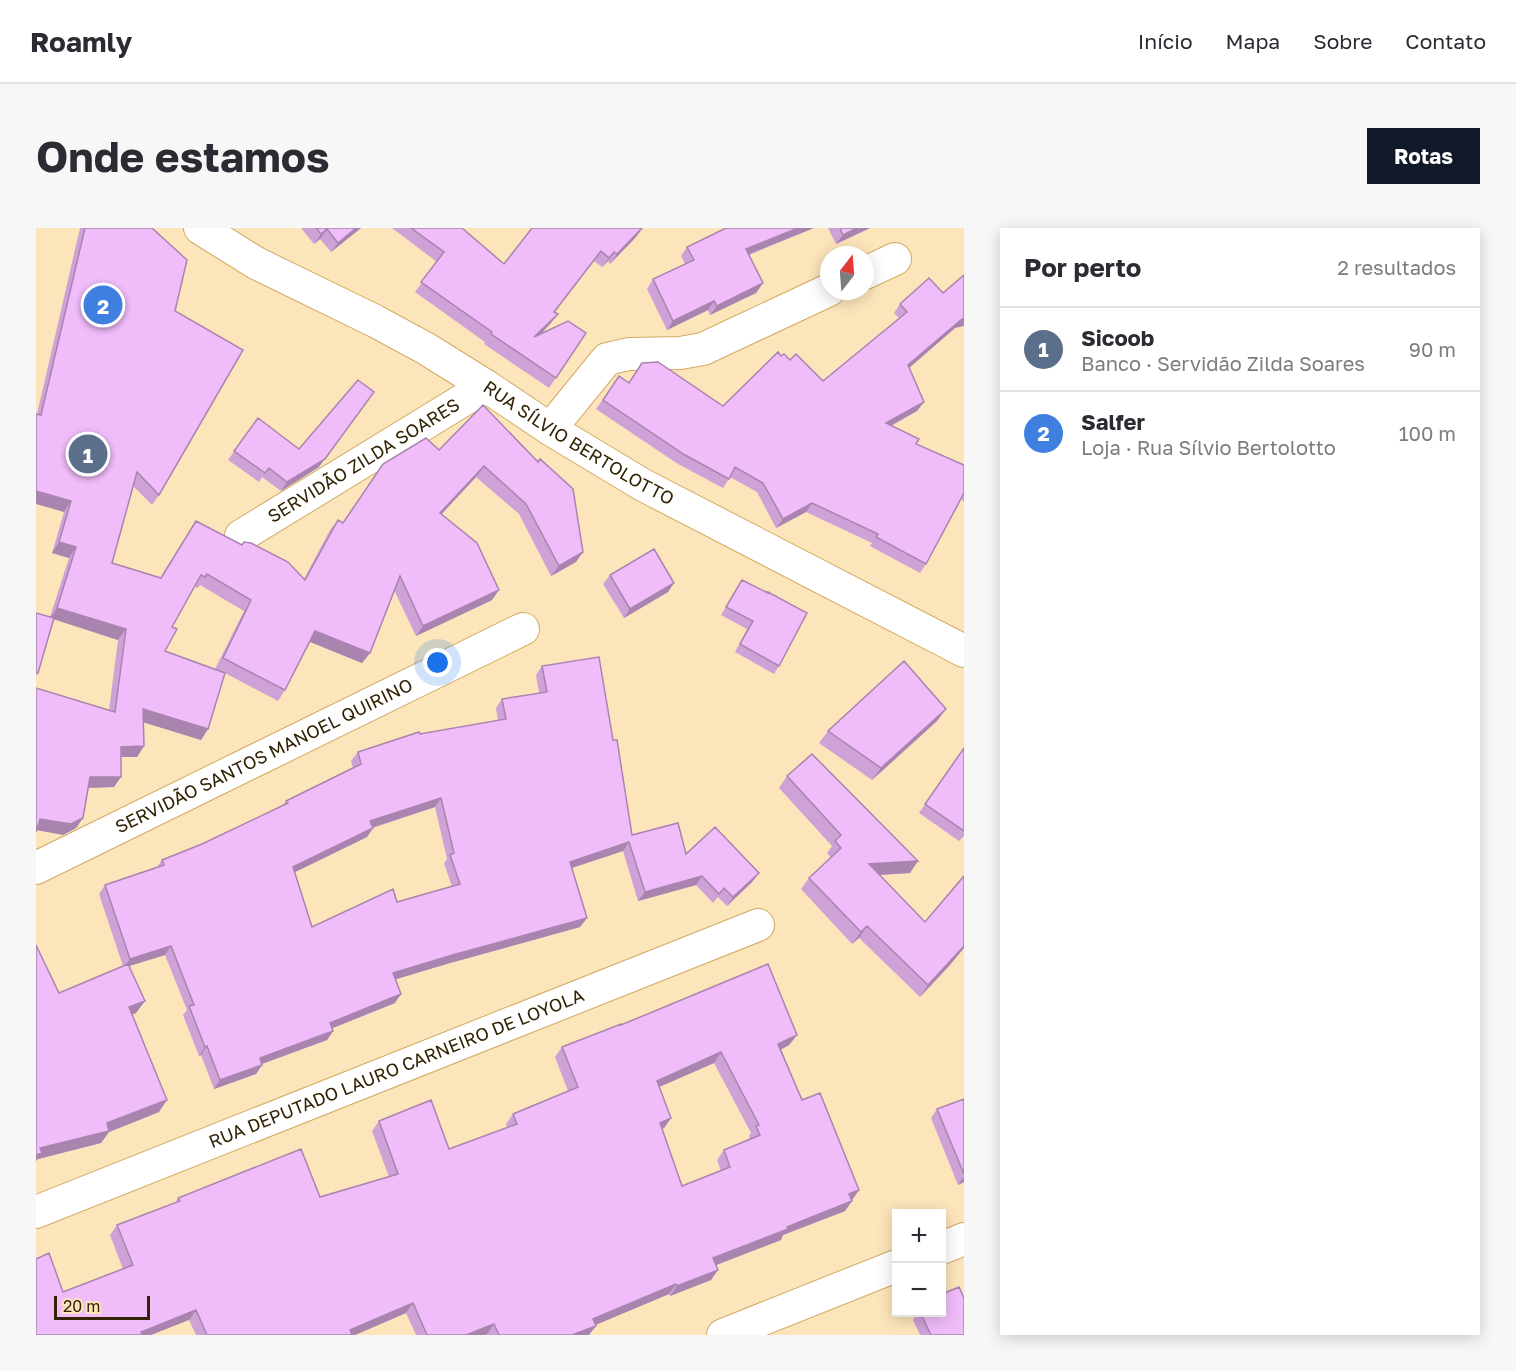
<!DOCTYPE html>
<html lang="pt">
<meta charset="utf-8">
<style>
:root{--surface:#fff;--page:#f7f7f7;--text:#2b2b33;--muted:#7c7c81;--line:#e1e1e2;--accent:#111827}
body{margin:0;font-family:"Golos Text",sans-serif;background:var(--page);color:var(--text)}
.controls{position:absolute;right:18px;bottom:18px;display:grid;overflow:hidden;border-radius:0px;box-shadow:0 3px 15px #0003}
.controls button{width:54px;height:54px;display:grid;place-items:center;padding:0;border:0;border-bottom:2px solid var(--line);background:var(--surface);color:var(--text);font:30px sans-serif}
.compass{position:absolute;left:784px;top:18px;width:54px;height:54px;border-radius:50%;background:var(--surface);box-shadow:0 3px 15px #0003;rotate:17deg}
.scale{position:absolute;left:18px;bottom:15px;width:96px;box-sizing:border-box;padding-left:6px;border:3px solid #332304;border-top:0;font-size:16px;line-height:21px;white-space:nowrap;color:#332304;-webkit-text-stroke:4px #fde5bb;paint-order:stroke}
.you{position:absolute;left:402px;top:435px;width:21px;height:21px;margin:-15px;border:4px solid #fff;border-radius:50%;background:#1a73e8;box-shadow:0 0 0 9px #1a73e833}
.badge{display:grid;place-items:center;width:39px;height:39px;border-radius:50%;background:var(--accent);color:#fff;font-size:20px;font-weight:700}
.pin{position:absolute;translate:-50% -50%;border:3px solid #fff;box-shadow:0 2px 6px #0006}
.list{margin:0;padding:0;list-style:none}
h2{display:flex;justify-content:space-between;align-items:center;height:78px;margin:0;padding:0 24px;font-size:26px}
h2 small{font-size:20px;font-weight:400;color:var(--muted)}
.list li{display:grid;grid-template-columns:39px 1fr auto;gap:18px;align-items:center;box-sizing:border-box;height:84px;padding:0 24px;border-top:2px solid var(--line)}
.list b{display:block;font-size:22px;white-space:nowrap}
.list p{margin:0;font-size:20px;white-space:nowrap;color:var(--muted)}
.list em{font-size:20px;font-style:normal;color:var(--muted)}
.map{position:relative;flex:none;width:928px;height:1107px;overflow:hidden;border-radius:0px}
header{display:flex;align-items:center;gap:36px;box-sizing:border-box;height:84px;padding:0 30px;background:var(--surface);border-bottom:2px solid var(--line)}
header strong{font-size:28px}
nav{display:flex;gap:33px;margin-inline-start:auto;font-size:21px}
.intro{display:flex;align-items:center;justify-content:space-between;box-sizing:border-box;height:144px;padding:0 36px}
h1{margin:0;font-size:42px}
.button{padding:15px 27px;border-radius:0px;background:var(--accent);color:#fff;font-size:21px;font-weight:700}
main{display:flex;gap:36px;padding:0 36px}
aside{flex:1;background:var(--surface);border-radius:0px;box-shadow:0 3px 15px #0003}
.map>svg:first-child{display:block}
</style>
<header>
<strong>Roamly</strong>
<nav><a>Início</a><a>Mapa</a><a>Sobre</a><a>Contato</a></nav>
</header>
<div class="intro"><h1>Onde estamos</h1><a class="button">Rotas</a></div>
<main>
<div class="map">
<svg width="928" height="1107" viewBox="0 0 928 1107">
<rect width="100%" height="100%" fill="#fde5bb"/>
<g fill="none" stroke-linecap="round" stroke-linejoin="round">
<defs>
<g id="minor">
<path id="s1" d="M 164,0 L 220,35 L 339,93 L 389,120 L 450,158 L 514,201 L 607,257 L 928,423"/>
<path d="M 829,45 L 859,31"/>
<path d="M 514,201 L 571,131 L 593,126 L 644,125 L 667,121 L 793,62"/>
<path id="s2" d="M 205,308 L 450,158"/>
<path id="s3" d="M 0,640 L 487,401"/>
<path id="s4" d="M 0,984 L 722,697"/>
<path d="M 906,1020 L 928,1011"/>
<path d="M 687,1107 L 860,1038"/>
</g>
</defs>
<use href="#minor" stroke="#d2aa63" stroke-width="34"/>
<use href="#minor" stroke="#fff" stroke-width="32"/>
</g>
<path fill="#cea2d7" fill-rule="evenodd" d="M 44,0 L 116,0 L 139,83 L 123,267 L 116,277 L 97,258 L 76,335 L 124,350 L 160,293 L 268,351 L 294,302 L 302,292 L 307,295 L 403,222 L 447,177 L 540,334 L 515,348 L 483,286 L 440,249 L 405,287 L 456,372 L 380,408 L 358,362 L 334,425 L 326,435 L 274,414 L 249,462 L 242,473 L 189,445 L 172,501 L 165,512 L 107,494 L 108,518 L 101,529 L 85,529 L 78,559 L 52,560 L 47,590 L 40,600 L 27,607 L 73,482 L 82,412 L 18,391 L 2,445 L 0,448 L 0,385 L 14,389 L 33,330 L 16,325 L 28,284 L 1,186 ZM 164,357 L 208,383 L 179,441 L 186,444 L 129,423 L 136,399 L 158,358 L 162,360 Z
M 265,0 L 325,0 L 295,24 L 284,11 L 278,16 Z
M 356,0 L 426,0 L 468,36 L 600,9 L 574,36 L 572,33 L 566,39 L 558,33 L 519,84 L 522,86 L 515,95 L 504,107 L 550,105 L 513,160 L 448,116 L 449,114 L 379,64 L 401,34 Z
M 778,0 L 713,27 L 727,55 L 720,65 L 674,87 L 672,82 L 631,102 L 611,61 L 617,51 L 649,36 L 645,28 L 651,19 Z
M 792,0 L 834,0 L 800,16 Z
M 864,76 L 919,100 L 873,140 L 888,174 L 881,183 L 855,198 L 880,216 L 928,237 L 928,274 L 925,271 L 890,336 L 884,345 L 834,318 L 836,315 L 770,284 L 740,300 L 721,264 L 694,249 L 687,260 L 642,236 L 560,181 L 583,148 L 592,155 L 687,178 L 745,128 L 754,132 L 787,153 L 863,90 L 858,85 Z
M 222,190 L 283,239 L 245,263 L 226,249 L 223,254 L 192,232 Z
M 574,347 L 632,364 L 588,390 L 567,356 Z
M 706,352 L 743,438 L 738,446 L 699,424 L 711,401 L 685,387 Z
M 506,438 L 577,512 L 596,607 L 650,626 L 723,645 L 716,654 L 691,678 L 682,669 L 677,675 L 660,657 L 602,673 L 587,623 L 535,640 L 551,690 L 544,699 L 414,735 L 359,751 L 359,775 L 296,800 L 297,803 L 291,812 L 226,836 L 220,846 L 178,861 L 165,827 L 163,828 L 147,787 L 151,782 L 129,727 L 93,738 L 100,785 L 96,787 L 123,884 L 73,904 L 65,915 L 2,931 L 23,765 L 87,738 L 63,666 L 69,657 L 121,639 L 126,632 L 166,616 L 246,578 L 250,573 L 317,540 L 315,533 L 322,524 L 384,506 L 462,493 L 460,480 L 466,471 L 503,465 L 500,447 ZM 399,579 L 411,631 L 408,635 L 416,659 L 276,699 L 259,644 L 331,609 L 337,600 Z
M 901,493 L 836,552 L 783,515 L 792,503 Z
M 928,520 L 928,608 L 923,613 L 883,585 Z
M 751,548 L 874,645 L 843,647 L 889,694 L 928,648 L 928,720 L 913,738 L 884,769 L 823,710 L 816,716 L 765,661 L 773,650 L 795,630 L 791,625 L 796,618 L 743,560 Z
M 585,797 L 761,807 L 753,817 L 745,822 L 766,872 L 823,962 L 809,983 L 747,1007 L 745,1012 L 680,1037 L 675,1052 L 634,1068 L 633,1066 L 559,1097 L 553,1107 L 380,1107 L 370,1085 L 319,1107 L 160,1107 L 153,1092 L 27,1064 L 87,1041 L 74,1007 L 81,997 L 139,975 L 142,970 L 284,969 L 353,949 L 336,903 L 343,893 L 413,921 L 471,899 L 470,896 L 477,886 L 532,863 L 519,829 L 526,819 ZM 678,835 L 715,905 L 713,908 L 714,911 L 688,922 L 681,932 L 685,943 L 646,958 L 626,901 L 628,900 L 635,890 L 623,859 Z
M 928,871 L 928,954 L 922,957 L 895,890 L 901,881 Z
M 882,1084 L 906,1084 L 928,1107 L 884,1107 L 877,1092 Z"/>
<path fill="#a884af" d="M 320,0 L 325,0 L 295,24 L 302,15 Z
M 607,0 L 600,9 L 574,36 L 581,26 Z
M 762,0 L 778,0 L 703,30 L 710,21 Z
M 821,0 L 834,0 L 800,16 L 807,7 Z
M 291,1 L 284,11 L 278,16 L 285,6 Z
M 578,24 L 572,33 L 566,39 L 573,30 Z
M 727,55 L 720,65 L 674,87 L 681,78 Z
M 678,73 L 672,82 L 631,102 L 637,93 Z
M 522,86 L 515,95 L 492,119 L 498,109 Z
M 926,91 L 928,91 L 928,98 L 919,100 L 866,146 L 872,137 Z
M 331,173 L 283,239 L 245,263 L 251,254 Z
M 888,174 L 881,183 L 843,204 L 850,195 Z
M 448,238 L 440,249 L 396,296 L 404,285 Z
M 0,263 L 35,273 L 28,284 L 0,276 Z
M 776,275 L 770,284 L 740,300 L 747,291 Z
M 23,314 L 40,319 L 33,330 L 16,325 Z
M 547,324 L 540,334 L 515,348 L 523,338 Z
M 638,355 L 632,364 L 588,390 L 594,381 Z
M 463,362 L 456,372 L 380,408 L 387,398 Z
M 21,380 L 90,401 L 82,412 L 14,390 Z
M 279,403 L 334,425 L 326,435 L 272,413 Z
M 107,481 L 172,501 L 165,512 L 100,492 Z
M 910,481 L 901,493 L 836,552 L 845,540 Z
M 108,518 L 101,529 L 77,529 L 85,519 Z
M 54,549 L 85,549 L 78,559 L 47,560 Z
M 405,570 L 399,579 L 328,602 L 334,593 Z
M 47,590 L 40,600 L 27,607 L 0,602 L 4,591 Z
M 337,600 L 331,609 L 251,648 L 257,639 Z
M 593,614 L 587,623 L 527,643 L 534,634 Z
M 882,633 L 874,645 L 824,648 L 833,636 Z
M 723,645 L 716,654 L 691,678 L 697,669 Z
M 666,648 L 660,657 L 602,673 L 609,664 Z
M 551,690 L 544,699 L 414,735 L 351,754 L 357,745 L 420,726 Z
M 831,698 L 823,710 L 816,716 L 825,704 Z
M 135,718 L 129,727 L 87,740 L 94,731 Z
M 928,718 L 928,720 L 913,738 L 884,769 L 892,757 Z
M 365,766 L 359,775 L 287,804 L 294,795 Z
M 109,773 L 100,785 L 85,791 L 93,779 Z
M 297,803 L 291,812 L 217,839 L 224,830 Z
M 761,807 L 753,817 L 735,826 L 742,816 Z
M 171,818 L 165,827 L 163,828 L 169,819 Z
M 685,824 L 678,835 L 614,863 L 621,853 Z
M 226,837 L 220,846 L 178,861 L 184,852 Z
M 131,872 L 123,884 L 73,904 L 65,915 L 2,931 L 0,933 L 0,926 L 4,920 Z
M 635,890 L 628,900 L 616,905 L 624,895 Z
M 928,949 L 928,954 L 922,957 Z
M 823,962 L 816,972 L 806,976 L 813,966 Z
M 816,973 L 809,983 L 747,1007 L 745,1012 L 670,1041 L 677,1030 L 751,999 Z
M 682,1042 L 675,1052 L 634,1068 L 641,1058 Z
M 640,1056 L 633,1066 L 550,1101 L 557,1091 Z
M 377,1075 L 370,1085 L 319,1107 L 311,1107 L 314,1102 Z
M 160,1082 L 153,1092 L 115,1107 L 103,1107 L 105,1104 Z
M 458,1096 L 451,1106 L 449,1107 L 430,1107 Z
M 560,1098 L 553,1107 L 536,1107 Z"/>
<path fill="#f0bcfa" stroke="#a884af" stroke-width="1.5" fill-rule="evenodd" d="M 49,0 L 116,0 L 151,32 L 139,83 L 207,122 L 123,267 L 101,244 L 76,335 L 125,350 L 160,293 L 206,317 L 208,314 L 215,315 L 252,334 L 269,352 L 302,292 L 307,295 L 347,236 L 390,210 L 403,222 L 447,177 L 502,234 L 504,231 L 537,261 L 547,324 L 523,338 L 490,276 L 448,238 L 404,285 L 441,315 L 463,362 L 387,398 L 364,348 L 334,425 L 279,403 L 249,462 L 187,430 L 215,372 L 171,346 L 169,349 L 165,347 L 136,399 L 141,401 L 129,423 L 189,445 L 172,501 L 107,481 L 108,518 L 85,519 L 85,549 L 54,549 L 47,590 L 35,596 L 4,591 L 0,604 L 0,460 L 79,484 L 90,401 L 21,380 L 40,319 L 23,314 L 35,273 L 0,263 L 0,186 L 5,187 Z
M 280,0 L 320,0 L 302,15 L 291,1 L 285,6 Z
M 375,0 L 426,0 L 468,36 L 496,0 L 606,0 L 581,26 L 578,24 L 573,30 L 565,23 L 518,84 L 522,86 L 498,109 L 532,93 L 550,105 L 520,150 L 455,106 L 456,104 L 385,54 L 408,24 Z
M 690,0 L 762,0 L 710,21 L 727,55 L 681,78 L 678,73 L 637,93 L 617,51 L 658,32 L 651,19 Z
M 804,0 L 821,0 L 807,7 Z
M 928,47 L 928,91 L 926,91 L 872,137 L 888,174 L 850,195 L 883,211 L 880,216 L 928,237 L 928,265 L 890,336 L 840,309 L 842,306 L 776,275 L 747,291 L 727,255 L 699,239 L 693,251 L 649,227 L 567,172 L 583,148 L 593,155 L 606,135 L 622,134 L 687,178 L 742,124 L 745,128 L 748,126 L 754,132 L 760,126 L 787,153 L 871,84 L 864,76 L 893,50 L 907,65 Z
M 322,152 L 338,164 L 289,231 L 251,254 L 233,240 L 229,245 L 198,223 L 222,190 L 263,221 Z
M 618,321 L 638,355 L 594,381 L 574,347 Z
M 706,352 L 732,365 L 732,364 L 771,385 L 743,438 L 704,416 L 717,393 L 690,379 Z
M 0,385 L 18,390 L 2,445 L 0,444 Z
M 563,429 L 577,512 L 581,512 L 596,607 L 642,595 L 650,626 L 679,599 L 723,645 L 697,669 L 688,660 L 683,666 L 666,648 L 609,664 L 593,614 L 534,634 L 551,690 L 420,726 L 357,745 L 365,766 L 294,795 L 297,803 L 224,830 L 226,837 L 184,852 L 171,818 L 169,819 L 153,778 L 158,777 L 135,718 L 94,731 L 69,657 L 128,637 L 126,632 L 166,616 L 252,575 L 250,573 L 325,536 L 322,524 L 383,504 L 384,506 L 470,491 L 466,471 L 511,464 L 506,438 ZM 405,570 L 418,625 L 414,627 L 424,656 L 361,674 L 357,661 L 276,699 L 257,639 L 337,600 L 334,593 Z
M 868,433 L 910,481 L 845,540 L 792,503 Z
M 928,520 L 928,603 L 889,576 Z
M 776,526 L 882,633 L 833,636 L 889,694 L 928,648 L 928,718 L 892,757 L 831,698 L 825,704 L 773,650 L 805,620 L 799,613 L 805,607 L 751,548 Z
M 0,717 L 23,765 L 92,736 L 109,773 L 93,779 L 131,872 L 71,895 L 73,903 L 4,920 L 6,925 L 0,927 Z
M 732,736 L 761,807 L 742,816 L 766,872 L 784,865 L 823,962 L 813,966 L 816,973 L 751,999 L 752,1001 L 677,1030 L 682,1042 L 641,1058 L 640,1056 L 557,1091 L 560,1098 L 536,1107 L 463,1107 L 458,1096 L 430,1107 L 391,1107 L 377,1075 L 314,1102 L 316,1107 L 171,1107 L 160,1082 L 105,1104 L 107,1107 L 0,1107 L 0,1031 L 13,1025 L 27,1064 L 97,1037 L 81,997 L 144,973 L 142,970 L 265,921 L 284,969 L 362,946 L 343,893 L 395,872 L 413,921 L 481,896 L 477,886 L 542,859 L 526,819 L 585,796 L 585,797 ZM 685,824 L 723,897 L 720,898 L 724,907 L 688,922 L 694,939 L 646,958 L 624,895 L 635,890 L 621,853 Z
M 928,871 L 928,946 L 901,881 Z
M 923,1059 L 928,1070 L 928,1107 L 895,1107 L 884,1084 L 906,1084 L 906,1066 Z"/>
<g text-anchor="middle" stroke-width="4.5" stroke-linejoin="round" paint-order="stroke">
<g font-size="18" fill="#332304" stroke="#fde5bb">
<text dy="6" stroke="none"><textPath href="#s1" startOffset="436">RUA SÍLVIO BERTOLOTTO</textPath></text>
<text dy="6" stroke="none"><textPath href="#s2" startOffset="144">SERVIDÃO ZILDA SOARES</textPath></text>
<text dy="6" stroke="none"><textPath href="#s3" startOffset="254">SERVIDÃO SANTOS MANOEL QUIRINO</textPath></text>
<text dy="6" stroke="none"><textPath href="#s4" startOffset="388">RUA DEPUTADO LAURO CARNEIRO DE LOYOLA</textPath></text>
</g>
</g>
</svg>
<div class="controls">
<button>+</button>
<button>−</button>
</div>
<svg class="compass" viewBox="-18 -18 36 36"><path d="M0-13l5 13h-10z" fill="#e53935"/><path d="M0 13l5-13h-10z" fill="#7c7c81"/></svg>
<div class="scale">20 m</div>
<div class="you"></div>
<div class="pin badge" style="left:52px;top:226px;background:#5c6f8a">1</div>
<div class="pin badge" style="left:67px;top:77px;background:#3f7fe0">2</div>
</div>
<aside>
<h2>Por perto<small>2 resultados</small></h2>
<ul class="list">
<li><span class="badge" style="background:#5c6f8a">1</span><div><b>Sicoob</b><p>Banco · Servidão Zilda Soares</p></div><em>90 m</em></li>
<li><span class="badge" style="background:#3f7fe0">2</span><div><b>Salfer</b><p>Loja · Rua Sílvio Bertolotto</p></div><em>100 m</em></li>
</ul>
</aside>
</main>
